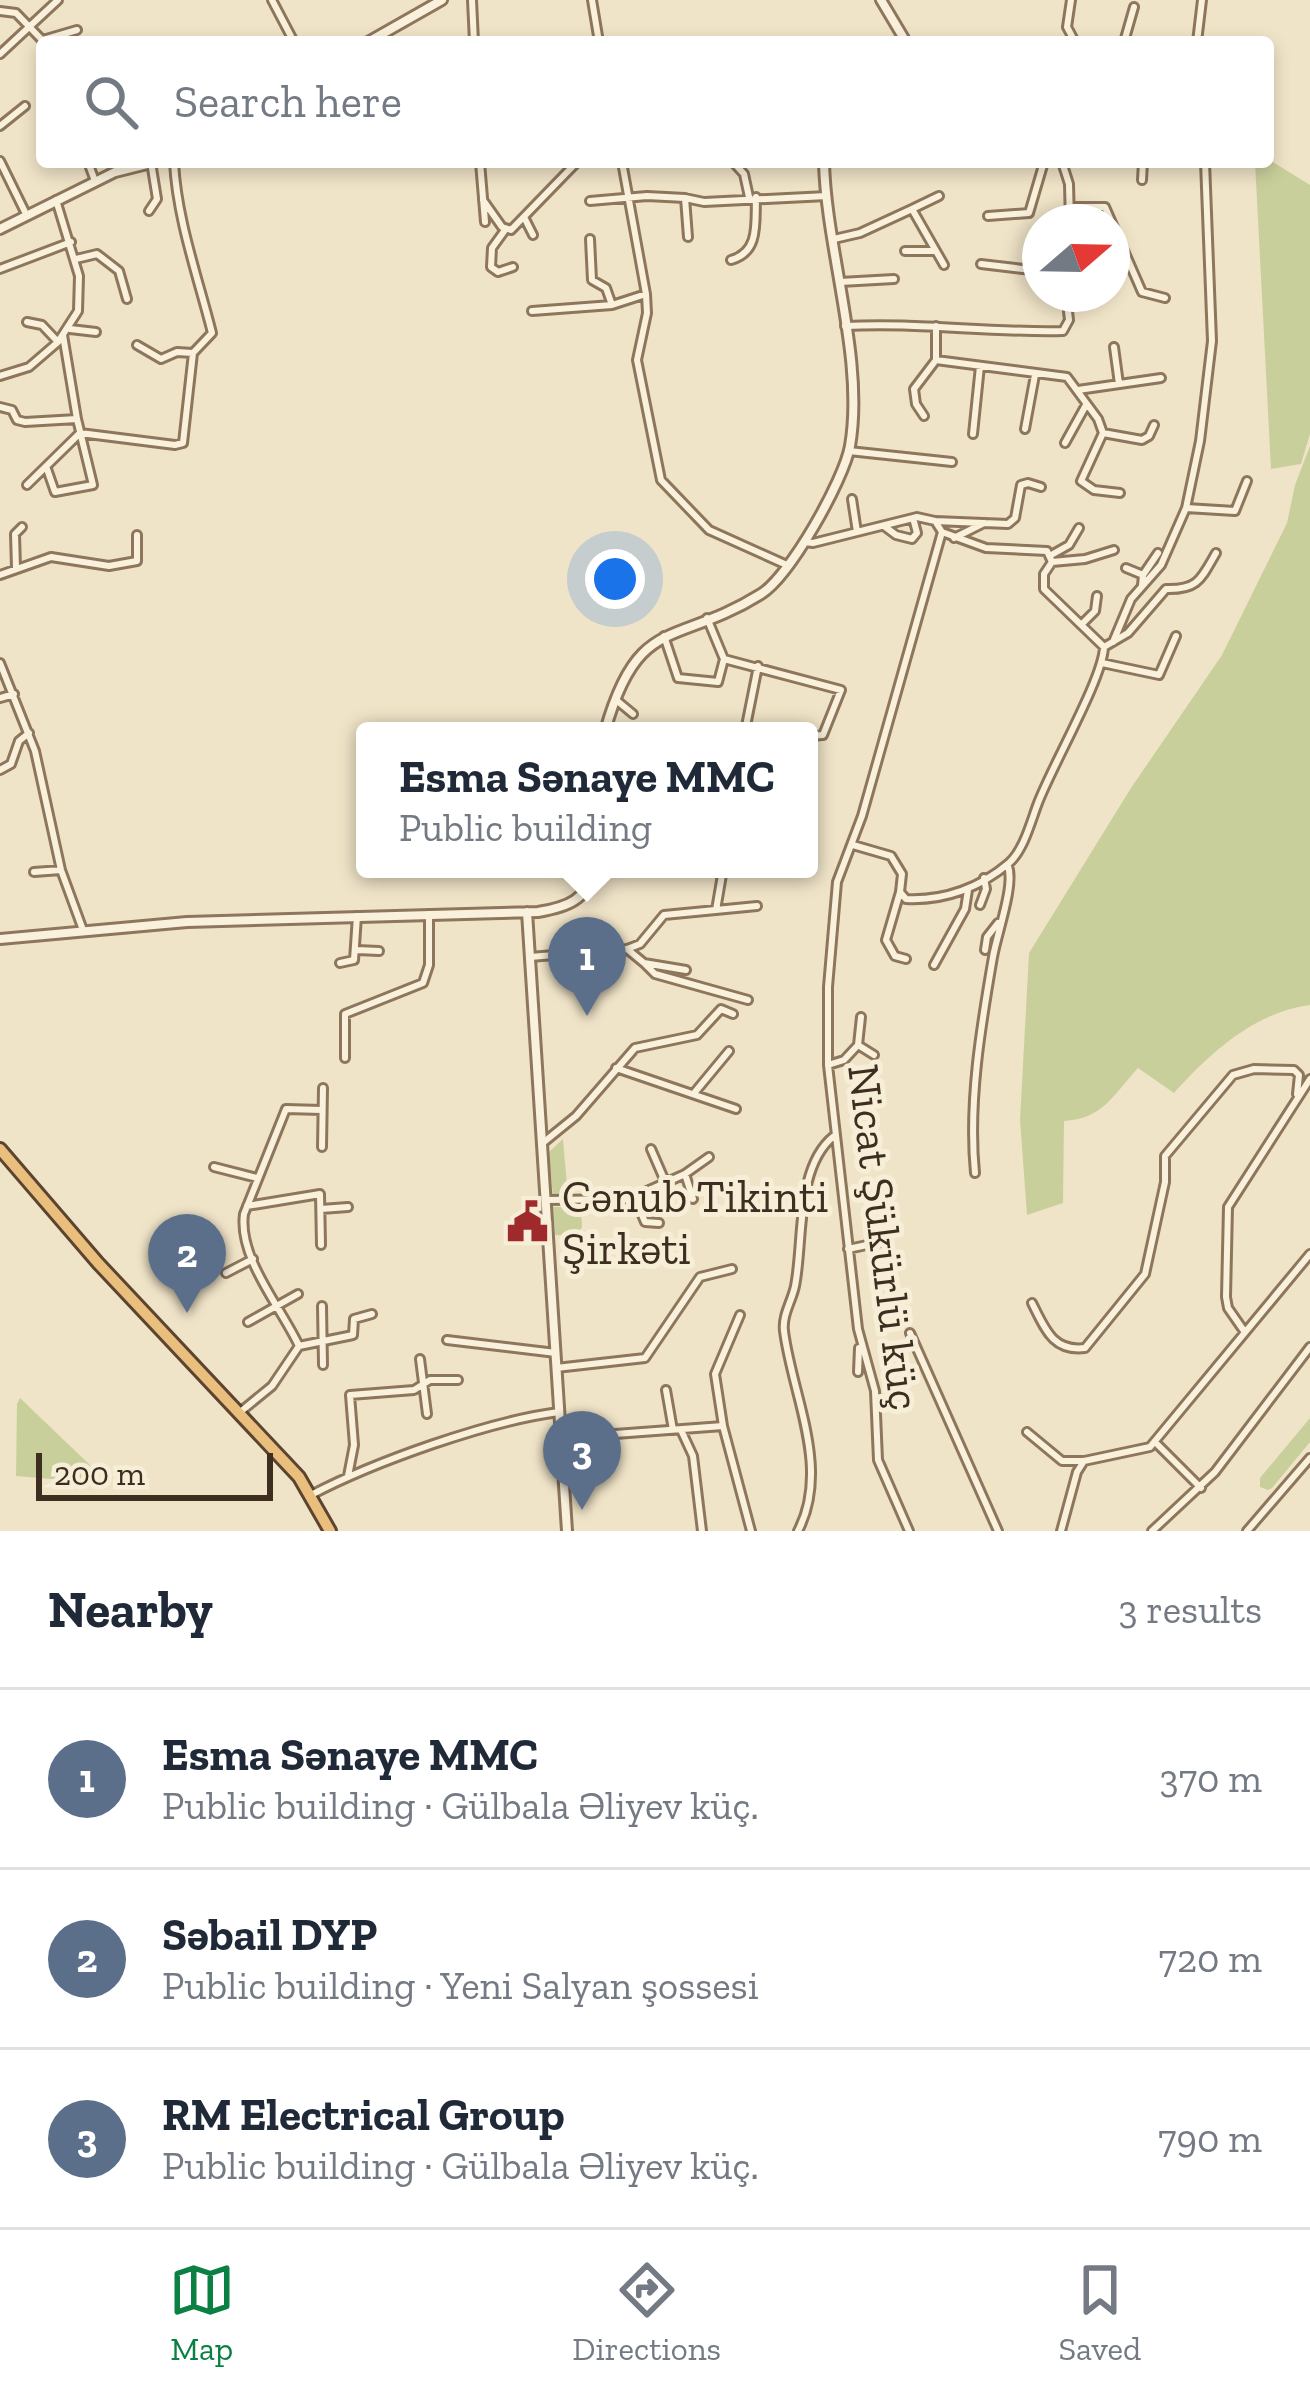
<!DOCTYPE html>
<meta charset="utf-8">
<style>
:root{--surface:#fff;--page:#f2f2f3;--text:#1f2937;--muted:#747a83;--line:#e0e1e3;--accent:#0b8043}
body{margin:0;font-family:"Zilla Slab",serif;background:var(--page);color:var(--text)}
.compass{position:absolute;left:1022px;top:204px;width:108px;height:108px;border-radius:50%;background:var(--surface);box-shadow:0 6px 18px #0003;rotate:70deg}
.scale{position:absolute;left:36px;bottom:30px;width:237px;box-sizing:border-box;padding-left:12px;border:6px solid #3d2e20;border-top:0;font-size:33px;line-height:42px;white-space:nowrap;color:#3d2e20;-webkit-text-stroke:9px #f7eed8;paint-order:stroke}
.you{position:absolute;left:615px;top:579px;width:42px;height:42px;margin:-30px;border:9px solid #fff;border-radius:50%;background:#1a73e8;box-shadow:0 0 0 18px #1a73e833}
.badge{display:grid;place-items:center;width:78px;height:78px;border-radius:50%;background:var(--accent);color:#fff;font-size:39px;font-weight:700}
.pin{position:absolute;translate:-50% -99px;filter:drop-shadow(0 3px 6px #0008)}
.pin::after{content:'';position:absolute;top:63px;width:42px;height:36px;background:inherit;clip-path:polygon(0 0,100% 0,50% 100%)}
.popup{position:absolute;left:356px;top:722px;width:462px;height:156px;box-sizing:border-box;display:grid;place-content:center;border-radius:12px;background:var(--surface);filter:drop-shadow(0 3px 9px #0005);font-size:39px;white-space:nowrap;color:var(--muted)}
.popup b{font-size:45px;color:var(--text)}
.popup::after{content:'';position:absolute;left:50%;top:100%;margin-left:-24px;border:24px solid transparent;border-top-color:var(--surface)}
.list{margin:0;padding:0;list-style:none}
h2{display:flex;justify-content:space-between;align-items:center;height:156px;margin:0;padding:0 48px;font-size:51px}
h2 small{font-size:39px;font-weight:400;color:var(--muted)}
.list li{display:grid;grid-template-columns:78px 1fr auto;gap:36px;align-items:center;box-sizing:border-box;height:180px;padding:0 48px;border-top:3px solid var(--line)}
.list b{display:block;font-size:45px;white-space:nowrap}
.list p{margin:0;font-size:39px;white-space:nowrap;color:var(--muted)}
.list em{font-size:39px;font-style:normal;color:var(--muted)}
.icon{flex:none;width:66px;height:66px;fill:none;stroke:currentColor;stroke-width:2;stroke-linecap:round;stroke-linejoin:round}
.map{position:relative;flex:none;width:1310px;height:1531px;overflow:hidden}
.search{position:absolute;background:var(--surface);box-shadow:0 6px 18px #0003;left:36px;right:36px;top:36px;height:132px;display:flex;align-items:center;gap:30px;box-sizing:border-box;padding:0 42px;border-radius:12px;color:var(--muted);font-size:45px}
.sheet{height:696px;background:var(--surface)}
nav{display:flex;justify-content:space-around;align-items:center;box-sizing:border-box;height:168px;border-top:3px solid var(--line);background:var(--surface);font-size:33px;color:var(--muted)}
nav a{display:grid;justify-items:center;gap:6px}
nav .on{color:var(--accent)}
.map>svg:first-child{display:block}
</style>
<div class="map">
<svg width="1310" height="1531" viewBox="0 0 1310 1531">
<rect width="100%" height="100%" fill="#f0e4c8"/>
<path fill="#c9cf9b" d="M 1268,159 L 1310,185 L 1310,434 L 1301,464 L 1271,469 L 1255,162 Z
M 1310,446 L 1310,1005 C 1255,1012 1210,1053 1174,1093 L 1138,1068 C 1113,1095 1103,1119 1064,1121 L 1063,1203 L 1027,1215 L 1020,1120 L 1029,953 L 1131,788 L 1222,655 L 1287,523 L 1295,485 Z
M 563,1139 L 568,1197 L 553,1197 L 549,1152 Z
M 553,1207 L 581,1207 L 582,1227 L 576,1236 L 555,1235 Z
M 20,1398 L 91,1466 L 92,1475 L 86,1482 L 16,1476 L 17,1404 Z
M 1310,1418 L 1310,1442 L 1272,1488 L 1268,1490 L 1260,1487 L 1260,1478 Z"/>
<g fill="none" stroke-linecap="round" stroke-linejoin="round">
<defs>
<path id="minor" d="M 272,0 L 294,42
M 472,0 L 474,42
M 592,0 L 599,42
M 1071,0 L 1067,27 L 1075,42
M 0,11 L 16,13 L 44,42
M 43,40 L 77,30
M 1084,42 L 1107,42
M 1124,42 L 1134,7
M 1197,42 L 1202,0
M 0,54 L 58,0
M 0,126 L 25,106
M 0,161 L 26,214
M 88,162 L 95,181
M 480,162 L 485,222
M 622,162 L 646,294 L 647,313 L 637,360 L 661,480 L 709,530 L 789,566
M 733,162 L 744,174 L 749,197
M 1062,162 L 1069,184 L 1070,222
M 1142,180 L 1143,162
M 685,198 L 704,202 L 827,196
M 483,200 L 502,227 L 511,230 L 577,162
M 590,201 L 647,196 L 685,198 L 688,237
M 1071,207 L 1105,207 L 1142,292 L 1165,298
M 912,209 L 939,196
M 149,211 L 157,199 L 151,162
M 988,216 L 1029,213 L 1044,162
M 524,217 L 533,235
M 505,230 L 492,248 L 491,267 L 498,272 L 513,267
M 590,239 L 592,280 L 606,288 L 612,305
M 834,239 L 860,233 L 912,209 L 944,265
M 905,251 L 935,251
M 76,259 L 97,254 L 119,271 L 127,299
M 731,260 C 760,252 755,223 756,197
M 981,264 L 1040,271
M 0,269 L 71,242
M 840,282 L 894,279
M 532,311 L 612,305 L 646,294
M 27,322 L 42,325 L 58,342
M 845,326 C 918,322 990,333 1063,331 L 1069,320 L 1066,294
M 70,329 L 96,332
M 137,345 L 161,359 L 177,352 L 193,353 L 212,333 C 198,277 177,220 174,162
M 1114,347 L 1119,384
M 936,360 L 1067,377 L 1098,419 L 1103,433 L 1081,481 L 1094,490 L 1120,493
M 0,376 L 29,367 L 58,342 L 78,311 L 79,276 L 56,200
M 1078,390 L 1161,378
M 0,407 L 12,410 L 17,420 L 25,422 L 77,419
M 924,416 L 916,404 L 914,389 L 936,360 L 936,326
M 1025,429 L 1035,375
M 1103,433 L 1142,440 L 1149,436 L 1154,425
M 973,434 L 980,366
M 1065,443 L 1086,405
M 849,451 L 952,462
M 47,469 L 55,492 L 93,485 L 77,419 L 63,335
M 27,485 L 80,433 L 175,445 L 183,443 L 193,353
M 852,499 L 857,532
M 1186,508 L 1235,511 L 1247,481
M 935,521 L 1008,524 L 1015,518 L 1021,485 L 1028,483 L 1041,487
M 884,526 L 896,535 L 912,539 L 917,533 L 913,518
M 942,532 L 986,548 L 1047,551 L 1052,562 L 1044,574 L 1044,589 L 1104,647 L 1128,633 L 1166,589 C 1198,590 1201,579 1216,553
M 954,538 L 984,523
M 804,542 L 813,543 L 917,517 L 935,521 L 942,532 L 862,816 L 837,882 L 828,987 L 828,1065 L 858,1329 L 875,1391 L 878,1460 L 909,1531
M 1053,554 L 1069,545 L 1079,528
M 1052,562 L 1085,559 L 1114,550
M 16,568 L 15,534 L 22,527
M 1126,568 L 1143,575
M 0,575 L 51,557 L 109,566 L 137,561 L 137,535
M 1142,585 L 1143,575 L 1158,553
M 707,618 L 724,659 L 841,690 L 823,735 L 809,736
M 1081,625 L 1095,611 L 1097,596
M 664,636 L 678,678 L 718,682 L 724,659
M 1113,642 L 1131,599 L 1161,565 L 1186,508 L 1200,441 L 1212,341 L 1205,162
M 0,663 L 35,751 L 61,870 L 83,930
M 1102,663 L 1159,675 L 1176,636
M 0,698 L 14,694
M 615,699 L 633,714
M 791,728 L 798,731
M 745,731 L 758,666
M 0,770 L 11,764 L 19,741 L 29,733
M 853,845 L 891,856 L 902,874 L 900,892 L 906,899 C 945,901 981,887 1009,863 C 1024,850 1031,821 1038,803 C 1052,766 1103,678 1104,647
M 34,872 L 61,870
M 593,876 L 611,869
M 900,892 L 886,940 L 895,956 L 906,959
M 980,905 L 986,889 L 984,878
M 716,910 L 723,869
M 627,949 L 644,963 L 686,970
M 357,950 L 379,951
M 985,950 L 987,937 L 998,923
M 530,957 L 627,949 L 640,944 L 664,915 L 757,906
M 340,963 L 354,960 L 357,916
M 644,963 L 655,974 L 748,1000
M 934,965 L 965,909 L 968,890
M 858,1045 L 861,1017
M 345,1058 L 345,1014 L 423,983 L 429,965 L 429,914
M 828,1065 L 844,1060 L 858,1045 L 874,1055
M 616,1068 L 736,1109
M 695,1092 L 729,1051
M 544,1142 L 576,1116 L 635,1048 L 697,1035 L 721,1009 L 733,1014
M 322,1147 L 323,1088
M 651,1149 L 664,1179
M 214,1167 L 257,1178
M 975,1173 C 968,1103 981,1026 993,957 C 997,934 1015,885 1008,866
M 685,1174 L 693,1199
M 634,1196 L 645,1222 L 659,1223
M 547,1200 L 629,1199 L 685,1174 L 709,1157
M 247,1206 L 320,1194 L 321,1245
M 321,1209 L 348,1207
M 848,1249 L 881,1242
M 226,1273 L 253,1259
M 1032,1303 C 1045,1329 1053,1352 1085,1348 L 1145,1274 L 1165,1182 L 1165,1156 L 1233,1075 L 1254,1069 L 1294,1070 L 1299,1075 L 1297,1094
M 322,1306 L 323,1365
M 740,1315 L 715,1374 L 723,1426 L 751,1531
M 248,1322 L 298,1294
M 1244,1331 L 1228,1308 L 1226,1297 L 1228,1207 L 1310,1079
M 910,1333 L 998,1531
M 447,1340 L 556,1353
M 299,1346 L 353,1335 L 354,1319 L 372,1314
M 420,1359 L 427,1414
M 556,1368 L 645,1358 L 700,1277 L 732,1269
M 858,1372 L 859,1348
M 666,1390 L 673,1430
M 239,1413 L 272,1386 L 299,1346 C 281,1307 238,1258 244,1214 L 286,1109 L 322,1110
M 681,1430 L 693,1456 L 702,1531
M 1027,1432 L 1062,1461 L 1084,1461 L 1150,1447 L 1310,1254
M 561,1438 L 723,1426
M 1157,1444 L 1201,1488
M 348,1476 L 354,1445 L 350,1395 L 414,1390 L 430,1380 L 458,1380
M 311,1495 C 374,1462 488,1421 559,1412
M 798,1531 C 831,1468 792,1395 784,1331 C 782,1315 792,1301 795,1286 C 804,1242 795,1167 834,1136
M 1061,1531 L 1077,1472 L 1084,1461
M 1152,1531 L 1215,1472 L 1310,1347
M 1247,1531 L 1310,1458"/>
<path id="tertiary" d="M 881,0 L 906,42
M 368,42 L 442,0
M 0,229 L 115,172 L 155,162
M 605,731 C 638,613 676,647 761,594 C 790,576 844,480 850,446 C 865,359 826,250 824,162
M 527,912 L 567,1531
M 0,939 L 187,922 L 538,912 C 568,907 587,900 594,869"/>
<path id="trunk" d="M 0,1149 L 98,1263 L 299,1477 L 330,1531"/>
</defs>
<use href="#minor" stroke="#8d765c" stroke-width="12"/>
<use href="#tertiary" stroke="#8d765c" stroke-width="14"/>
<use href="#trunk" stroke="#5b4430" stroke-width="16"/>
<use href="#minor" stroke="#faf1dc" stroke-width="6"/>
<use href="#tertiary" stroke="#faf1dc" stroke-width="8"/>
<use href="#trunk" stroke="#eabe7c" stroke-width="10"/>
</g>
<defs>
<symbol id="civic-bare" viewBox="-9 -9 18 18"><path d="M-.6-6.5H3V-4.5H.6V-3L4-1V1h2V6H-6V1h2V-1L-.6-3ZM-1.2 2.5V6h2.4V2.5Z" fill="#9e2a2b" stroke="#f7eed8" stroke-width="2.5" paint-order="stroke"/></symbol>
</defs>
<g fill-rule="evenodd">
<use href="#civic-bare" x="498" y="1192" width="59" height="59"/>
</g>
<g text-anchor="middle" stroke-width="10" stroke-linejoin="round" paint-order="stroke">
<g font-size="45" fill="#3d2e20" stroke="#f7eed8" text-anchor="start">
<text x="562" y="1212">Cənub Tikinti<tspan x="562" dy="52">Şirkəti</tspan></text>
</g>
<g font-size="45" fill="#3d2e20" stroke="#f7eed8">
<text transform="translate(885 1237) rotate(83)" y="16">Nicat Şükürlü küç</text>
</g>
</g>
</svg>
<svg class="compass" viewBox="-18 -18 36 36"><path d="M0-13l5 13h-10z" fill="#e53935"/><path d="M0 13l5-13h-10z" fill="#747a83"/></svg>
<div class="scale">200 m</div>
<div class="you"></div>
<div class="pin badge" style="left:587px;top:1016px;background:#5c6f8a">1</div>
<div class="popup"><b>Esma Sənaye MMC</b>Public building</div>
<div class="pin badge" style="left:187px;top:1313px;background:#5c6f8a">2</div>
<div class="pin badge" style="left:582px;top:1510px;background:#5c6f8a">3</div>
<div class="search"><svg class="icon" aria-label="search" viewBox="0 0 24 24"><circle cx="10" cy="10" r="6"/><path d="M15 15l6 6"/></svg>Search here</div>
</div>
<section class="sheet">
<h2>Nearby<small>3 results</small></h2>
<ul class="list">
<li><span class="badge" style="background:#5c6f8a">1</span><div><b>Esma Sənaye MMC</b><p>Public building · Gülbala Əliyev küç.</p></div><em>370 m</em></li>
<li><span class="badge" style="background:#5c6f8a">2</span><div><b>Səbail DYP</b><p>Public building · Yeni Salyan şossesi</p></div><em>720 m</em></li>
<li><span class="badge" style="background:#5c6f8a">3</span><div><b>RM Electrical Group</b><p>Public building · Gülbala Əliyev küç.</p></div><em>790 m</em></li>
</ul>
</section>
<nav>
<a class="on"><svg class="icon" aria-label="map" viewBox="0 0 24 24"><path d="M3 6l6-2 6 2 6-2v14l-6 2-6-2-6 2zM9 4v14M15 6v14"/></svg>Map</a>
<a><svg class="icon" aria-label="directions" viewBox="0 0 24 24"><path d="M12 3l9 9-9 9-9-9zM9 14v-3h6M13 9l2 2-2 2"/></svg>Directions</a>
<a><svg class="icon" aria-label="saved" viewBox="0 0 24 24"><path d="M7 4h10v16l-5-4-5 4z"/></svg>Saved</a>
</nav>
